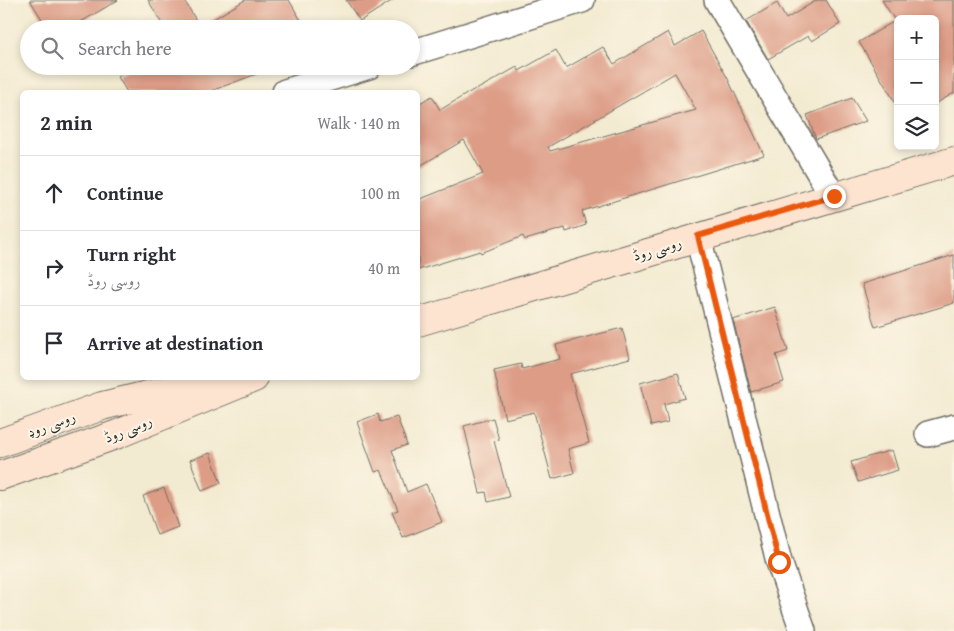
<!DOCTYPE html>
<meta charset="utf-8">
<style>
:root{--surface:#fff;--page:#f7f7f7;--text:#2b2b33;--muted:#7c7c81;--line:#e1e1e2}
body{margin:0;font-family:"Gentium Book Plus",Amiri,serif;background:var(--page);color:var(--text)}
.controls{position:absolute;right:15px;top:15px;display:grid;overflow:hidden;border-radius:8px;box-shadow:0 2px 8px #0003}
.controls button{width:45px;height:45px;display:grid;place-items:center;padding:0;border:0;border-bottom:1px solid var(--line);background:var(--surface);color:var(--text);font:25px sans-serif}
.stop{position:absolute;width:15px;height:15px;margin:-11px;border:4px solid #ea580c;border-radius:50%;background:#fff}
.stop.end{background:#ea580c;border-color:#fff;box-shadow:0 1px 5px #0008}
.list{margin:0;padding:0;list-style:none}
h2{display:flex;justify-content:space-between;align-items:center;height:65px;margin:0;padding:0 20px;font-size:21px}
h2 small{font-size:16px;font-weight:400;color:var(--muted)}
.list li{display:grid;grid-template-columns:32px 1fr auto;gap:15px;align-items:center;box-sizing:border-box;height:75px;padding:0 20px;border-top:1px solid var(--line)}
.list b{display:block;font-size:19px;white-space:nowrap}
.list p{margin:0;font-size:16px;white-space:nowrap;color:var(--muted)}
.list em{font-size:16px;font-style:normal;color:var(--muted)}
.icon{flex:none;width:28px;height:28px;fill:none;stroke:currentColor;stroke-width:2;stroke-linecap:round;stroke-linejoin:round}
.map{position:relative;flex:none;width:954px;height:631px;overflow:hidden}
.search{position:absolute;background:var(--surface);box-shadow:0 2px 8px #0003;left:20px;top:20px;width:400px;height:55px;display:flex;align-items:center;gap:12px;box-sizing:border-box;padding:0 18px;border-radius:28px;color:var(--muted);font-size:19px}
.panel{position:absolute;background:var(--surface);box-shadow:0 2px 8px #0003;left:20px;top:90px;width:400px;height:290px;border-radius:8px}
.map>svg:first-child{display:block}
</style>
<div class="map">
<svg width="954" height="631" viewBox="0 0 954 631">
<rect width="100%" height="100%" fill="#fcf5e5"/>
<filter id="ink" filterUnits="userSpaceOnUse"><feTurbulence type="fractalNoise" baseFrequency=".02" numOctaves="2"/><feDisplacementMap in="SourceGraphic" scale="10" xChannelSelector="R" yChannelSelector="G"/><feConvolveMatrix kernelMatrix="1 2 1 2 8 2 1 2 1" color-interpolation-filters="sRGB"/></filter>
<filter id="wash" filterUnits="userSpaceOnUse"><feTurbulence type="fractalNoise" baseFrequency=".0096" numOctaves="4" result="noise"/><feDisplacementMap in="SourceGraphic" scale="20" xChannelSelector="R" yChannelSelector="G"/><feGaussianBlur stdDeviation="1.12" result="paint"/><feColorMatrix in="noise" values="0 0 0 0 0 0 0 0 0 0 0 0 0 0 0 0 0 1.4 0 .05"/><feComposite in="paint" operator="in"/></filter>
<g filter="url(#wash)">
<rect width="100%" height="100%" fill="#f3ebd1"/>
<g id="blocks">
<path fill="#dd9c86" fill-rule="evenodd" d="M 30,0 L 118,0 L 69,29 L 48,29 Z
M 148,0 L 184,0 L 200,27 L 245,0 L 289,0 L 306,29 L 165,29 Z
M 346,0 L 393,0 L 360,21 Z
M 817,0 L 826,0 L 840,24 L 812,41 L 808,36 L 768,59 L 746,21 L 777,3 L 786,19 Z
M 882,0 L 954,0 L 954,93 L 935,104 L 935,19 L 894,19 Z
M 898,19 L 898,107 L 859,42 Z
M 701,31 L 727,77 L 764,155 L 582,211 L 586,225 L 566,232 L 565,228 L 525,240 L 523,236 L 481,253 L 480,251 L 418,270 L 418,200 L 483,174 L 464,140 L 418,167 L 418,104 L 432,96 L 440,110 L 475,89 L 476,90 L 517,67 L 519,71 L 556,50 L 566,68 L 603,47 L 614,64 L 668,32 L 675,46 ZM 675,73 L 696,110 L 550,151 L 548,147 Z
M 138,66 L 272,66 L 273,68 L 208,92 L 127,92 L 118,77 Z
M 852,98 L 866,121 L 816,139 L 807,115 Z
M 954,255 L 954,303 L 875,327 L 862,284 Z
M 775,307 L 788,351 L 776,355 L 784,382 L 751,392 L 733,320 Z
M 622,328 L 630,358 L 570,374 L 589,443 L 568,449 L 574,473 L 552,479 L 534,412 L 505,419 L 494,370 L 521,364 L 522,369 L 560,359 L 556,345 Z
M 678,373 L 685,398 L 664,404 L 668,422 L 651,426 L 640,383 Z
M 378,414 L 380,422 L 397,417 L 407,445 L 392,450 L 407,492 L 426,484 L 442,522 L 403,538 L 392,512 L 398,510 L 381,470 L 375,472 L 357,422 Z
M 493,418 L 499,440 L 494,441 L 509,497 L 488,502 L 486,492 L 480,493 L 464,426 Z
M 892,450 L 898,470 L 858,482 L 851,462 Z
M 210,453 L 221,483 L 202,491 L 190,460 Z
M 164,488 L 178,527 L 157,535 L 143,496 Z"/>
</g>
</g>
<g filter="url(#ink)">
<use href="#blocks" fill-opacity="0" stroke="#716e65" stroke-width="1"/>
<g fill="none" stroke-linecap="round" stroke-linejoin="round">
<defs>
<path id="street" d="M 717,0 L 833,196
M 411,53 L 582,0
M 285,92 L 369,66
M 698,237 L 779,562 L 803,631
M 928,434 L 954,427"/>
<path id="secondary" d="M 418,322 L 954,161
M 0,443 L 102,406 L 217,378
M 0,476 L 118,434 L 254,378"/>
</defs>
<use href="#street" stroke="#716e65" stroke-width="28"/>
<use href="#secondary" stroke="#716e65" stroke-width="30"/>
<use href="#street" stroke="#fff" stroke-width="25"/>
<use href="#secondary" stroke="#fde4d1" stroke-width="28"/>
</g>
</g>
<g fill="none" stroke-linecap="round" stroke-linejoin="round" filter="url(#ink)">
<path stroke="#ea580c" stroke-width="6" d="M 779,562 L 698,236 L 834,196"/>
</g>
<g text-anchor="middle" stroke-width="4" stroke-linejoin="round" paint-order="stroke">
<g font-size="15" fill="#2b2b2b" stroke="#fcf5e5">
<text transform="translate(657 249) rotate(-17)" y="5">روسی روڈ</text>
<text transform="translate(51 424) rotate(-20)" y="5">روسی روډ</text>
<text transform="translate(128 429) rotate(-22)" y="5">روسی روڈ</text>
</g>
</g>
</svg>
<div class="controls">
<button>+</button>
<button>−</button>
<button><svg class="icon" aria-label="layers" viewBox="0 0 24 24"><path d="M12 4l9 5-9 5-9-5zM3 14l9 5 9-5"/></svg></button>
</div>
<div class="stop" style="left:779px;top:562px"></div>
<div class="stop end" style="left:834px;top:196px"></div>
<div class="search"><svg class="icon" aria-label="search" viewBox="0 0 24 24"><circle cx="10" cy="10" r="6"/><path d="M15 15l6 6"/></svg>Search here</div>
<section class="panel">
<h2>2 min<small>Walk · 140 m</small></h2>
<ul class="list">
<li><svg class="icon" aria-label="ahead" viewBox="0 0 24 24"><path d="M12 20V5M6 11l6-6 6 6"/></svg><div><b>Continue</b></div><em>100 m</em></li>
<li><svg class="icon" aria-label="right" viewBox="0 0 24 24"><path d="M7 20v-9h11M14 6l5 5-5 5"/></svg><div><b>Turn right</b><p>روسی روڈ</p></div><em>40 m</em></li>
<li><svg class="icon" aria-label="arrive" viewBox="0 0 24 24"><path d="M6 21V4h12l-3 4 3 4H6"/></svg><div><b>Arrive at destination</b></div></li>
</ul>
</section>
</div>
